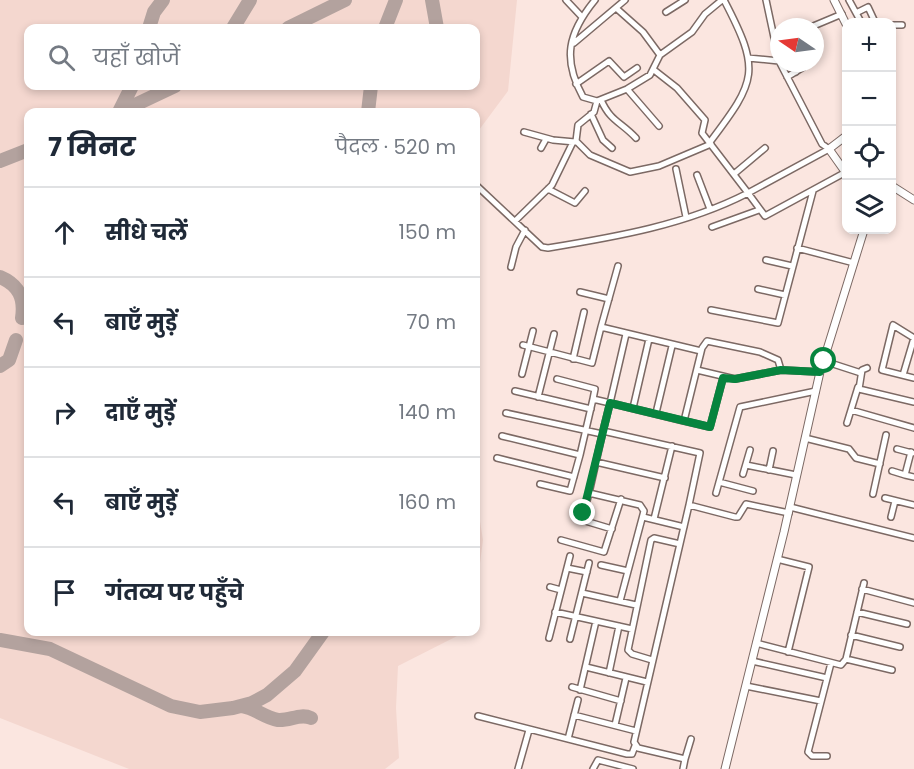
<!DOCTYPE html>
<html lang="hi">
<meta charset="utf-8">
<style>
:root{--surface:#fff;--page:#f2f2f3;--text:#1f2937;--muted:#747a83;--line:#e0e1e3}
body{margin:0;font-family:Poppins,"Noto Sans Devanagari",sans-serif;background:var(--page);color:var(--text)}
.controls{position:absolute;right:18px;top:18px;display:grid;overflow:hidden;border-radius:12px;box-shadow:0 3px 9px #0003}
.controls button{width:54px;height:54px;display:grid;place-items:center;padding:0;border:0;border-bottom:2px solid var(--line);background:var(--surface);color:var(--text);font:30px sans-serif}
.compass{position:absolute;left:770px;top:18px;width:54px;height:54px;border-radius:50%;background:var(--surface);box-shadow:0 3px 9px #0003;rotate:283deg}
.stop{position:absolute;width:18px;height:18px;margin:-14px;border:4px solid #06843e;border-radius:50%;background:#fff}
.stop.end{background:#06843e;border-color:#fff;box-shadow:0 2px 6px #0008}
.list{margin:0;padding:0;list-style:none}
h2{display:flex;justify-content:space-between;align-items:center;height:78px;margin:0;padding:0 24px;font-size:26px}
h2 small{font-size:20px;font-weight:400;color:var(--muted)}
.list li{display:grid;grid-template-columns:39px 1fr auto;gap:18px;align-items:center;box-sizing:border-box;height:90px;padding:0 24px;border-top:2px solid var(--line)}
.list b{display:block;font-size:22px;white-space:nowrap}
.list em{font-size:20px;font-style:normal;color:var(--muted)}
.icon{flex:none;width:33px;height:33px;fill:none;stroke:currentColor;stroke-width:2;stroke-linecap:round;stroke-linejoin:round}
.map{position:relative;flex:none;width:914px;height:769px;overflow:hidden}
.search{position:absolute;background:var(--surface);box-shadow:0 3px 9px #0003;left:24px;top:24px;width:456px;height:66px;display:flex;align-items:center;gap:15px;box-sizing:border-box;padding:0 21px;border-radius:12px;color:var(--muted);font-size:22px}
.panel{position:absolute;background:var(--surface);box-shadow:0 3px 9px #0003;left:24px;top:108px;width:456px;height:528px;border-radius:12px}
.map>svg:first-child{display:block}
</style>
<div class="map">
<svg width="914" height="769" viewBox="0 0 914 769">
<rect width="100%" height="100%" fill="#fbe6e0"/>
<path fill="#f4d7cf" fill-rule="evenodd" d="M 0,0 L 517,0 L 508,91 L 476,134 L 476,112 L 28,112 L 28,632 L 465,632 L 398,666 L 396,708 L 399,758 L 385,769 L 129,769 L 0,718 ZM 476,28 L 476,86 L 28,86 L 28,28 Z
M 476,496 L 483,540 L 476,595 Z"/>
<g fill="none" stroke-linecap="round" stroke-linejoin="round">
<path stroke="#b3a29e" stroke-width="14" d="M 432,0 L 437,28
M 149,28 L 154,12 L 163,0
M 233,28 L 250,0
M 288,28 L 345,0
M 385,28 L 396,0
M 119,112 L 132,86
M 120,112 L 175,86
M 368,112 L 371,86
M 0,161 L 28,150
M 0,277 C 19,285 25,298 22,318
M 0,366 L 9,360 L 16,340
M 0,640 L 50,649 L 171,706 L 200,712 L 233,708 L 252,703 L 267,695 L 295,671 L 323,632
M 242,706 C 255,708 265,718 278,720 C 290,721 300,713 311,718"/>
<defs>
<path id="minor" d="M 566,0 L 582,17
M 595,0 C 568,33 562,59 583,97 L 597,101 L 627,89 L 650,75 L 660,55 L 692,32 L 705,14 L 722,0
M 766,0 L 779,61
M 849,0 L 861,22
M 616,8 L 643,32 L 660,55
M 666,12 L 685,0
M 856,13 L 868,7 L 875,22
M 892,25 L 902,25
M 811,27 L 842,14
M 574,43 L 625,0
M 748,58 L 779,61
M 792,63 L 796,72
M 654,70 L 677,88 L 705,120 L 702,133 L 748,193 L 829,149 L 822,144 L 780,63
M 787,77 L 810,63
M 576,84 L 609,61 L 624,77 L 637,68
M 627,89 L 659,126
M 601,100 C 611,122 620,121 636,138
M 597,101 L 594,112 L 578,125 L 576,141 L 590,155 L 630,172 L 659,166 L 711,144
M 591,114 L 603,140 L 612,148
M 524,132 L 553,140 L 575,142
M 710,142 C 757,80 761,71 724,0
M 541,148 L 546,139
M 676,169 L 686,217
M 734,174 L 765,148
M 697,175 L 710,209
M 476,185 L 542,247 L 548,248 C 615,237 686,225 748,193 L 765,216 L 846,172
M 548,189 L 575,203 L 585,191
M 515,221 L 552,185 L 573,142
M 712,227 L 759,210
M 797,248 L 854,263
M 766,260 L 792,266
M 618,266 L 601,327 L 701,351
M 511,267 L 516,247 L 525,230
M 758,289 L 785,295
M 580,292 L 609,299
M 711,310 L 778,323 L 813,191
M 626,334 L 610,403 L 684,421
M 914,338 L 893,325 L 882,370 L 914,378
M 523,345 L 592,363 L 601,327
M 573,359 L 584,312
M 824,361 L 861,373
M 867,368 L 862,370 L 859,389 L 914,402
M 697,370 L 735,379 L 781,370 L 820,372
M 522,374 L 533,331
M 903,375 L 914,338
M 723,378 L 710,427 L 684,421 L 702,348 L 707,341 L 760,352 L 778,360 L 781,370
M 557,379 L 595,389 L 593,399
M 515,391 L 591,409
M 538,397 L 554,334
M 633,408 L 649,339
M 851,410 L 914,428
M 506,413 L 602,434
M 656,413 L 672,346
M 847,423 L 858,387
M 502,436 L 580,455 L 593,399 L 610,403 L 603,431
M 805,438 L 849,449 L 856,458 L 880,464
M 897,449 L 912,453
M 911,452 L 905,475 L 914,477
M 497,458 L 574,477
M 596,462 L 665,478
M 746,465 L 796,475
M 769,470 L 773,451
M 892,471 L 905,475
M 743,474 L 750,450
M 719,482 L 753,491
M 540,484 L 570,491 L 580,455
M 589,493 L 582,520 L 612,529
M 716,493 L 740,407 L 816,391
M 873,494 L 886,435
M 885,498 L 914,505
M 790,507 L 914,538
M 643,517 L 684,527
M 891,517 L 895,501
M 654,519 L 672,446
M 561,540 L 604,552 L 621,499
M 777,559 L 809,567 L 788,652
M 601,565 L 628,571
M 567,568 L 587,572
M 550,587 L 561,590
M 862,589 L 914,603
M 582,593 L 636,605
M 620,601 L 644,511 L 640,505 L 589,493 L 603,431 L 700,453 L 689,505
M 555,612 L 632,629
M 857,612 L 907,624
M 851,635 L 900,647
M 549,638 L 570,556
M 570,639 L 589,563
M 756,643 L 841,665 L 846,659 L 864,583
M 846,659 L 892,670
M 652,660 L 632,654 L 628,650 L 651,540 L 654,538 L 680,544
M 752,661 L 827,678
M 586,667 L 647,682
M 609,673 L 619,626
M 746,686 L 821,701
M 572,687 L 621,701
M 580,690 L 596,621
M 574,715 L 636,731
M 478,716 L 627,754 L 632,754 L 635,746
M 615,725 L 626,678
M 568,739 L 578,700
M 827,756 L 812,756 L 808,752 L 831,663
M 685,759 L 691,739
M 518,769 L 529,730
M 593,769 L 598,760 L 633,769
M 683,769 L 685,759 L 638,748 L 634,742 L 689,505 L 735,517 L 738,517 L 746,504 L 789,513"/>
<path id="tertiary" d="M 834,0 L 846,24
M 846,136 L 829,149 L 846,173
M 892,186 L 914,200
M 725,769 L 784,532 L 820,372 L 864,230"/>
</defs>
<use href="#minor" stroke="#7c6964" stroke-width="8"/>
<use href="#tertiary" stroke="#7c6964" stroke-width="9"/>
<use href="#minor" stroke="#fff" stroke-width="5"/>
<use href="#tertiary" stroke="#fff" stroke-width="7"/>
</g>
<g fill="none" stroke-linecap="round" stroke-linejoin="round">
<path stroke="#06843e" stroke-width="8" d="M 583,513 L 610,403 L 710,427 L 723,378 L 735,379 L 781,370 L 820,372 L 824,361"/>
</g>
</svg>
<div class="controls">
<button>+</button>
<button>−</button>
<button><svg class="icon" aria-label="locate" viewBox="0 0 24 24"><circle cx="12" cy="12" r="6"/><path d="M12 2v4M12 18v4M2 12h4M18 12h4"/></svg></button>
<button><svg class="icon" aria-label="layers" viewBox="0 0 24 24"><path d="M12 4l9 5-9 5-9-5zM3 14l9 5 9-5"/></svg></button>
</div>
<svg class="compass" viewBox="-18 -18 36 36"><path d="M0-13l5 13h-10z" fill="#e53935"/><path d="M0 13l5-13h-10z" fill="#747a83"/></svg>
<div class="stop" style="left:824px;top:361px"></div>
<div class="stop end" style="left:583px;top:513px"></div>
<div class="search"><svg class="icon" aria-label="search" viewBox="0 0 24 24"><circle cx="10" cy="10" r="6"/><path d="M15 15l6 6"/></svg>यहाँ खोजें</div>
<section class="panel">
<h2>7 मिनट<small>पैदल · 520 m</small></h2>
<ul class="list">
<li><svg class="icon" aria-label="ahead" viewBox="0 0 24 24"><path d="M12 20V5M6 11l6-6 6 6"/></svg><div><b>सीधे चलें</b></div><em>150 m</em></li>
<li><svg class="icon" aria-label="left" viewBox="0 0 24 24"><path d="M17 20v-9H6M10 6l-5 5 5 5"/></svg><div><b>बाएँ मुड़ें</b></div><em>70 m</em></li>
<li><svg class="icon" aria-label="right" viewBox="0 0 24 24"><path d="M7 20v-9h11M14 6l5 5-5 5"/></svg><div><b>दाएँ मुड़ें</b></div><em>140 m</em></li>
<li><svg class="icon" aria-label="left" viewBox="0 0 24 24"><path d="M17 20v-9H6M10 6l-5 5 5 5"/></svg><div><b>बाएँ मुड़ें</b></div><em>160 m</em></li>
<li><svg class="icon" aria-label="arrive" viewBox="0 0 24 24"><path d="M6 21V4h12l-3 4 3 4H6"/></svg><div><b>गंतव्य पर पहुँचे</b></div></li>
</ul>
</section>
</div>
